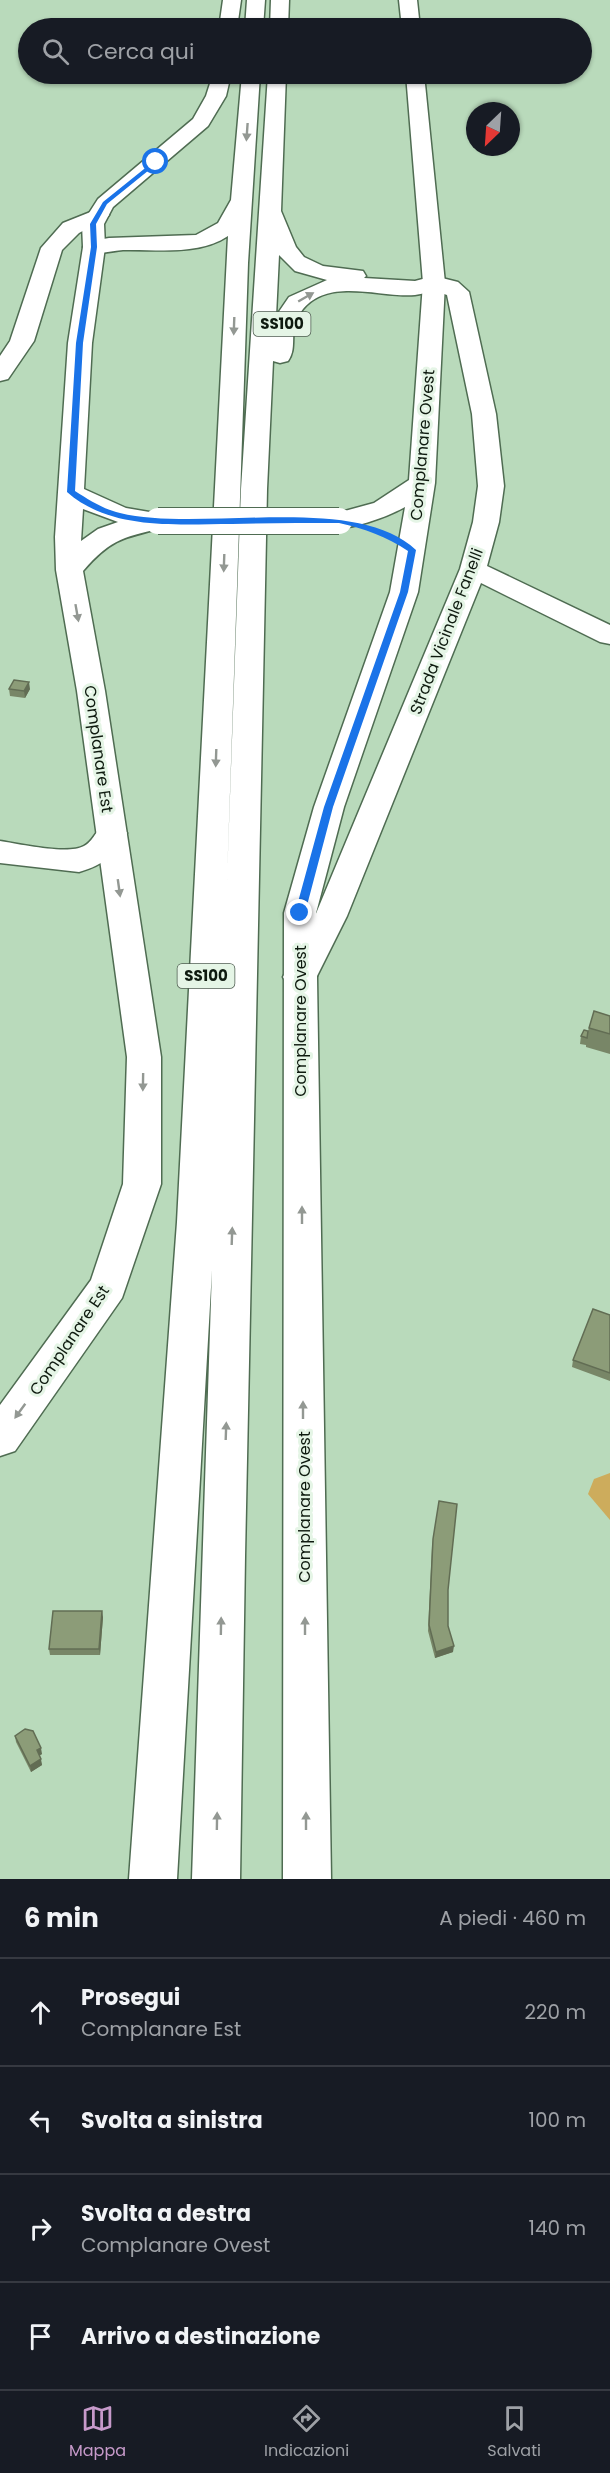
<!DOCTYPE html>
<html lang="it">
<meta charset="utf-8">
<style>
:root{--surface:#171b24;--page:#20242c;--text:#f1f3f6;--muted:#9ea1a6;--line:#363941;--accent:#c79aca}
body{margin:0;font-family:Poppins,sans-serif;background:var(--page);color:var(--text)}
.compass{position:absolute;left:466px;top:102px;width:54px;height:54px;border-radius:50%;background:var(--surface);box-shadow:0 2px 4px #0004;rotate:205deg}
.stop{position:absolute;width:18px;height:18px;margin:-14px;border:4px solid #1a73e8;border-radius:50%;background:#fff}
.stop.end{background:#1a73e8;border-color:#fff;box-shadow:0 2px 6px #0008}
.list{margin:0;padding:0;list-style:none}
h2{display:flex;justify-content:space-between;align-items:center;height:78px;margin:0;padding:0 24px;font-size:26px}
h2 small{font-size:20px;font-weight:400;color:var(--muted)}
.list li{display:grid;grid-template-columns:39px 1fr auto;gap:18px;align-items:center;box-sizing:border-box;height:108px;padding:0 24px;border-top:2px solid var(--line)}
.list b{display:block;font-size:22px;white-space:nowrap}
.list p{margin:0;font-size:20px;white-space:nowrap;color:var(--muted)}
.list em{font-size:20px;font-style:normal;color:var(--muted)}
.icon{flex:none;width:33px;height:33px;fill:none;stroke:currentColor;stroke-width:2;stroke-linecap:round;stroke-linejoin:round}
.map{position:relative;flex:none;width:610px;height:1879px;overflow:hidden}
.search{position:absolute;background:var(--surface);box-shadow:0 2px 4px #0004;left:18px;right:18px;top:18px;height:66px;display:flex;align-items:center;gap:15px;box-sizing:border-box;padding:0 21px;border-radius:33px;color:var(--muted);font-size:22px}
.sheet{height:510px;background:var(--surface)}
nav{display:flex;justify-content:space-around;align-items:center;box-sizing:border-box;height:84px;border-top:2px solid var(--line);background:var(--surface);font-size:16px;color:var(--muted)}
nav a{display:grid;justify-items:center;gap:3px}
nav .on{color:var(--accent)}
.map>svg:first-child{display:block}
</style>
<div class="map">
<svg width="610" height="1879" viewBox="0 0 610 1879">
<rect width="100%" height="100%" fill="#b9dabb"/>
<path fill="#cdac5c" d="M 610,1473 L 610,1520 L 588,1494 L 594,1479 Z"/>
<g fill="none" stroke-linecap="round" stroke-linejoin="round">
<defs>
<path id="minor" d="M 98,209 L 105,211 L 109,215 L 105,219 L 79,233 L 62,250 L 34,341 L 8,379 L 0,381 L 0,356 L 10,341 L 41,248 L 63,223 Z
M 434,276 L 458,282 L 469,292 L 496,414 L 504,486 L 499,522 L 487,566 L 610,625 L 610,644 L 600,642 L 481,583 L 347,916 L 312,986 L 300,989 L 288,986 L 283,977 L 315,916 L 460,569 L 473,522 L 478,486 L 472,414 L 447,295 L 426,288 L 423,283 L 426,278 Z
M 111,823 L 122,826 L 127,833 C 112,856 106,864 79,872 L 0,863 L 0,841 C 20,844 68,855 84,846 C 97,839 94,827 111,823 Z"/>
<path id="major" d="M 223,0 L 241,0 L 237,28 L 219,28 Z
M 399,0 L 417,0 L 420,28 L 402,28 Z
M 213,74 L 231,74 L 226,96 L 208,126 L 113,207 L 104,224 L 105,247 L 92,343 L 84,489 L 126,508 L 167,515 L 171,521 L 167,527 C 126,537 112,537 83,571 L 105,691 L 161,1057 L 161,1184 L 122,1298 L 15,1451 L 0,1456 L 0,1405 L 91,1280 L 123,1184 L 127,1057 L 77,691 L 56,570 L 55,537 L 68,343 L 83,247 L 82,224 L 98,199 L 193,119 L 206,96 ZM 83,509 L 118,522 L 98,529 L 81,541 Z
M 406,74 L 424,74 L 445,283 L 435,483 L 418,592 L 344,807 L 316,913 L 331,1879 L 283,1879 L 284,913 L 314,807 L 390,592 L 405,507 C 387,517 350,531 330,527 L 326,521 L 330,515 L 374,503 L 409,480 L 423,283 Z"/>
<path id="highway" d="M 247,0 L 265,0 L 263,28 L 245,28 Z
M 271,0 L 289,0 L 288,28 L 270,28 Z
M 242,74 L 260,74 L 248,263 L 227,880 L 241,489 L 268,74 L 286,74 L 281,211 L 296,247 L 304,257 L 323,266 L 363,271 L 366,276 L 364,278 L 415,281 L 434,276 L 442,278 L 445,283 L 442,288 C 433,290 424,294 415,295 C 380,298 330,277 303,309 C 286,330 299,346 288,361 L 280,363 L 273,361 L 267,489 L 245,1556 L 240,1879 L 192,1879 L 212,1270 L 177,1879 L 129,1879 L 177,1222 L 228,236 C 198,256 157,249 123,250 C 111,251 98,255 86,252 L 83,247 L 86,242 L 109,238 L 196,235 L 218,223 L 231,200 ZM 279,255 L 295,271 L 327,280 L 289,297 L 276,316 Z"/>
</defs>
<use href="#minor" stroke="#4f6c52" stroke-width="3"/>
<use href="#major" stroke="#4f6c52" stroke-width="3"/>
<use href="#highway" stroke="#4f6c52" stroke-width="3"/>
<use href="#minor" fill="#fff" fill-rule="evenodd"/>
<use href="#major" fill="#fff" fill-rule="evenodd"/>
<use href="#highway" fill="#fff" fill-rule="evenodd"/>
<defs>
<path id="major-bridge" d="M 158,521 L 339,521"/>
</defs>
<use href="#major-bridge" stroke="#4f6c52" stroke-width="28" stroke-linecap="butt"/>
<use href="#major-bridge" stroke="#fff" stroke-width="26"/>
</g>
<path fill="#788667" d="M 9,689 L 30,689 L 25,698 L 10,696 Z
M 610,1016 L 610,1054 L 586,1047 L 586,1045 L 580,1044 L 581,1036 L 588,1031 L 589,1028 Z
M 610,1315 L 610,1381 L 572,1367 L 573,1360 Z
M 432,1546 L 448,1590 L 448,1626 L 453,1652 L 435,1658 L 428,1631 Z
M 103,1617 L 100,1655 L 50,1655 L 49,1649 Z
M 15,1736 L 42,1754 L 39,1756 L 42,1765 L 31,1772 L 16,1742 Z"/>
<path fill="#626d54" d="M 29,682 L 30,689 L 25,698 L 24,691 Z
M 102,1611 L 103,1617 L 100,1655 L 99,1649 Z
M 454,1646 L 453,1652 L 435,1658 L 436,1652 Z
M 41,1748 L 42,1754 L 38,1756 L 37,1750 Z
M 41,1759 L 42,1765 L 31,1772 L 30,1766 Z"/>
<path fill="#8c9c78" stroke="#626d54" stroke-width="1.5" d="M 14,680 L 29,682 L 24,691 L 9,689 Z
M 594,1011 L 610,1016 L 610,1034 L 589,1028 Z
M 584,1030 L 588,1031 L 587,1038 L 581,1036 Z
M 593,1309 L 610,1315 L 610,1373 L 573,1360 Z
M 439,1501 L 457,1504 L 448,1590 L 448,1626 L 454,1646 L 436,1652 L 429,1625 L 433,1539 Z
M 53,1611 L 102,1611 L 99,1649 L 49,1649 Z
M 25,1729 L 33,1731 L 41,1748 L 37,1750 L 41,1759 L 30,1766 L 15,1736 Z"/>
<defs><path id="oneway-solid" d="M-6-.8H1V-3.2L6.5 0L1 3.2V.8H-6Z" transform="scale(1.5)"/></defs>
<g fill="#939893">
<use href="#oneway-solid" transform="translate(247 132) rotate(94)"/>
<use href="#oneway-solid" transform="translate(306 297) rotate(-30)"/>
<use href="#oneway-solid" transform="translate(234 326) rotate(92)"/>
<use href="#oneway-solid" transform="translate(224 563) rotate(92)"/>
<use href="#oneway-solid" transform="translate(77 613) rotate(80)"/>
<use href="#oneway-solid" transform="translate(216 758) rotate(92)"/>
<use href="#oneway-solid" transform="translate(119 888) rotate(82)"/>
<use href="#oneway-solid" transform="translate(143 1082) rotate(91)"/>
<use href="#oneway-solid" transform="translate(302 1215) rotate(-90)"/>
<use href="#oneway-solid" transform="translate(232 1236) rotate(-88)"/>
<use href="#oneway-solid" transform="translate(303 1410) rotate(-90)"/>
<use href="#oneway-solid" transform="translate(20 1411) rotate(126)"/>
<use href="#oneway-solid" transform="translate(226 1431) rotate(-88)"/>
<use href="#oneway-solid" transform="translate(221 1626) rotate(-89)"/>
<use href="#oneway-solid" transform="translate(305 1626) rotate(-90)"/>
<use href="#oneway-solid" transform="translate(217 1821) rotate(-89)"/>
<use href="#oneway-solid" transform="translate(306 1821) rotate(-90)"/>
</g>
<path fill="#1a73e8" d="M 154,161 L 159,162 L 107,204 L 96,224 L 97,247 L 83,343 L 75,491 C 89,500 103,509 120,513 C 202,533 355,492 416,550 L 408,592 L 333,807 L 305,913 L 300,916 L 295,913 L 324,807 L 400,592 L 408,551 C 386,536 365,529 339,523 C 303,523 267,523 232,524 C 178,524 111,531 67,492 L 76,343 L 91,247 L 90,224 L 103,202 Z"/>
<g text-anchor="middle" stroke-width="6" stroke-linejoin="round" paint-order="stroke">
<g fill="#e5f5e6" stroke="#4e5c50" stroke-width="1.5">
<rect x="253.5" y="312" width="57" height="24" rx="4.5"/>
<rect x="177.5" y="964" width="57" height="24" rx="4.5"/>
</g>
<g font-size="15" font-weight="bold" fill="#0e1a0f">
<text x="282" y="329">SS100</text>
<text x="206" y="981">SS100</text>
</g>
<g font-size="16" fill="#0e1a0f" stroke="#e5f5e6">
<text transform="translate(422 445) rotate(-85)" y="6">Complanare Ovest</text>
<text transform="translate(446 631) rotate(-69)" y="6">Strada Vicinale Fanelli</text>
<text transform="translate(99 749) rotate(82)" y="6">Complanare Est</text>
<text transform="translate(300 1021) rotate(-90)" y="6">Complanare Ovest</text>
<text transform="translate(69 1340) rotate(-56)" y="6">Complanare Est</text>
<text transform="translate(304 1507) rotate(-90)" y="6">Complanare Ovest</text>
</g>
</g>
</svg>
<svg class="compass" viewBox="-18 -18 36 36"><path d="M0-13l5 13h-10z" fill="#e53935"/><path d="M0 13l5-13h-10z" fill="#9ea1a6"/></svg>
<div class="stop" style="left:156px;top:162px"></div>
<div class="stop end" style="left:300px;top:913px"></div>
<div class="search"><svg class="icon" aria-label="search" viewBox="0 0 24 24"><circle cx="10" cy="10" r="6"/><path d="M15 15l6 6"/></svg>Cerca qui</div>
</div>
<section class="sheet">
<h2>6 min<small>A piedi · 460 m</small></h2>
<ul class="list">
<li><svg class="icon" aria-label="ahead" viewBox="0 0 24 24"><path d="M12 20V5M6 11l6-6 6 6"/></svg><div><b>Prosegui</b><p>Complanare Est</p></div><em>220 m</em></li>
<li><svg class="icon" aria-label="left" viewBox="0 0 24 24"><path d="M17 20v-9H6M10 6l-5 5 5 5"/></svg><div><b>Svolta a sinistra</b></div><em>100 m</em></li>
<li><svg class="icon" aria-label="right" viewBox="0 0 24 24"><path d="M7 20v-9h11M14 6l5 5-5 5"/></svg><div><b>Svolta a destra</b><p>Complanare Ovest</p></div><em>140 m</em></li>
<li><svg class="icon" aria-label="arrive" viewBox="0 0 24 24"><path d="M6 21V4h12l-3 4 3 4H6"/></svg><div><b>Arrivo a destinazione</b></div></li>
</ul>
</section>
<nav>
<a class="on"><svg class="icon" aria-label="map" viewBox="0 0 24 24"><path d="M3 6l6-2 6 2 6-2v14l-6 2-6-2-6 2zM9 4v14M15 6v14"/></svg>Mappa</a>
<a><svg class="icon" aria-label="directions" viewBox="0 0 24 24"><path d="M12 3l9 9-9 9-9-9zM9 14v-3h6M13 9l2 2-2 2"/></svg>Indicazioni</a>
<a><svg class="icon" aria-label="saved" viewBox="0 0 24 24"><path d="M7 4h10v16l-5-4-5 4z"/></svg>Salvati</a>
</nav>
